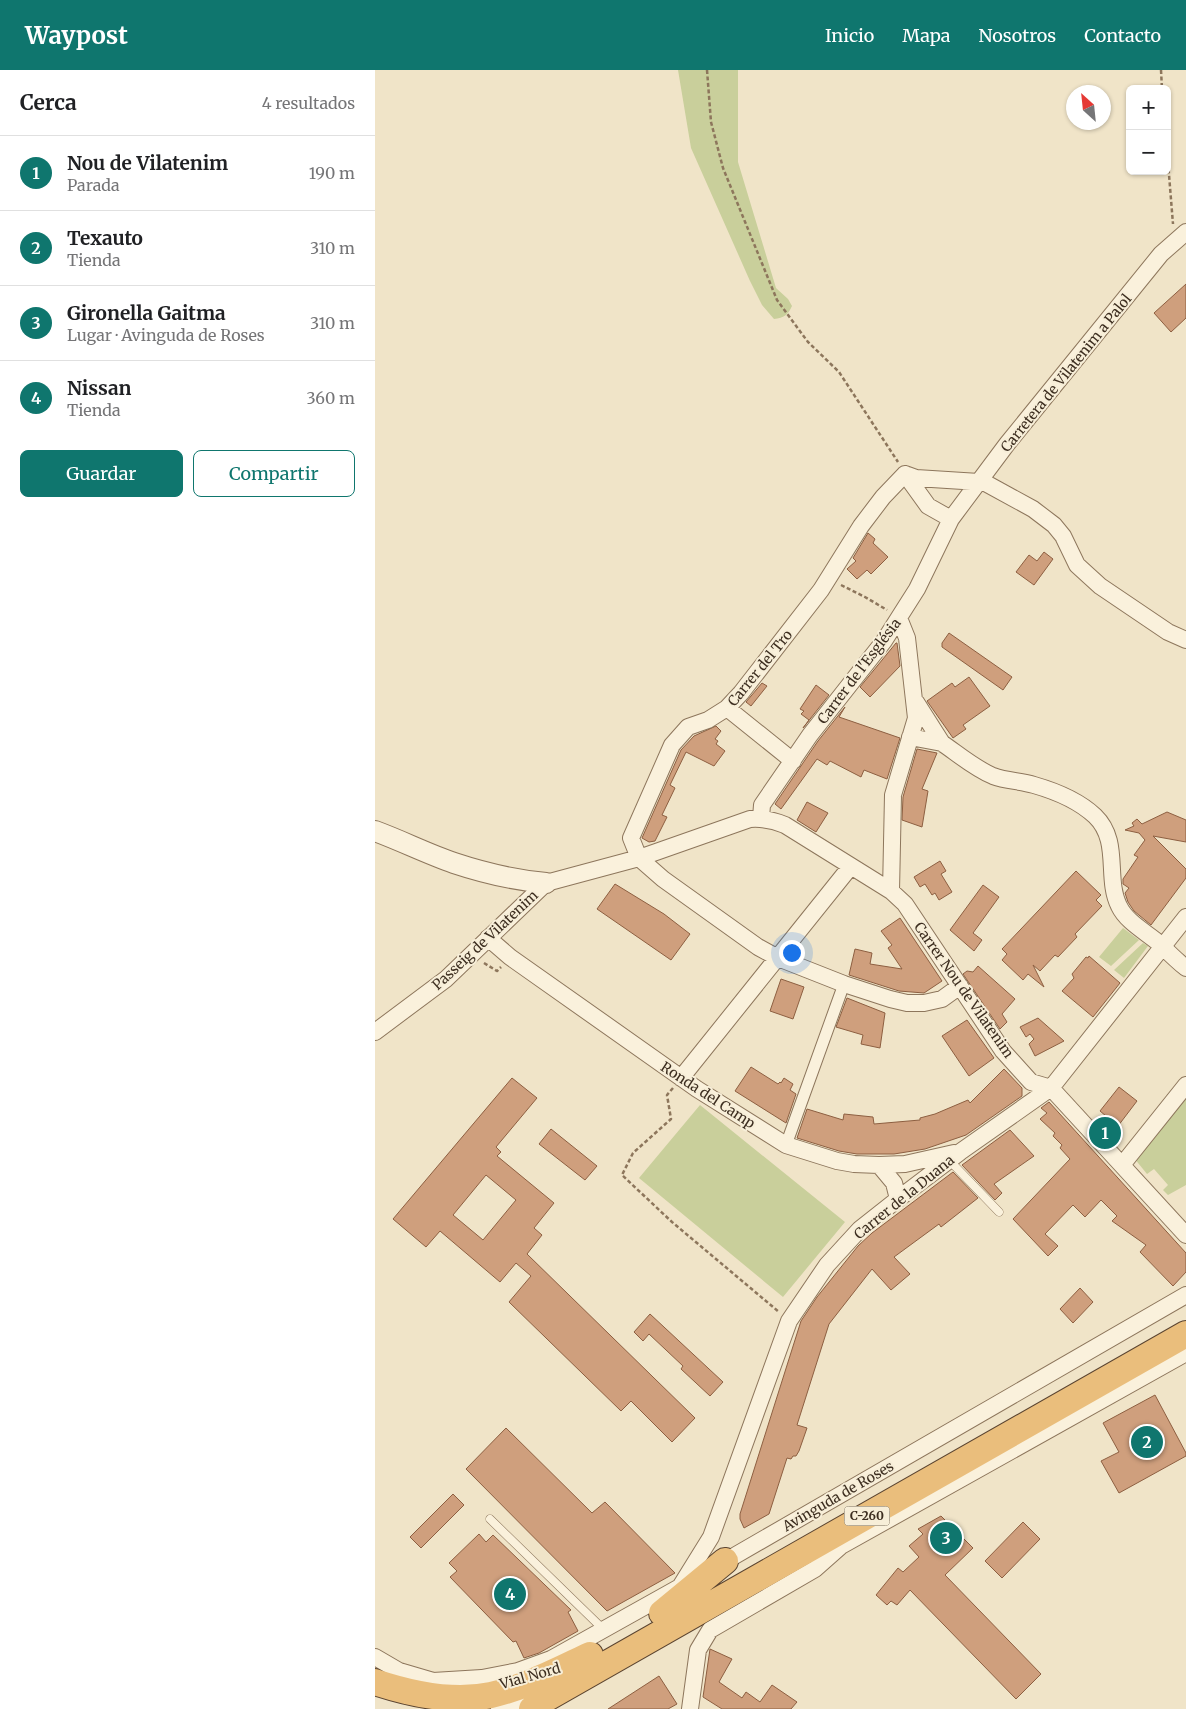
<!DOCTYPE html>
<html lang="es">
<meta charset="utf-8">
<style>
:root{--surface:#fff;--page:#f2f2f2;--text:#202124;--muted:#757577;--line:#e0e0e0;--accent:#0f766e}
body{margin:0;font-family:Merriweather,serif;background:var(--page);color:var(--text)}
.controls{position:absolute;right:15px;top:15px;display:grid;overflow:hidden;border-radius:8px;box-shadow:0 1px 4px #0004}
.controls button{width:45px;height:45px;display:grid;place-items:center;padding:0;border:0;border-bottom:1px solid var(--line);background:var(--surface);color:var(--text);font:25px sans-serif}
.compass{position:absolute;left:691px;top:15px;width:45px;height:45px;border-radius:50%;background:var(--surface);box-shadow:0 1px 4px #0004;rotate:333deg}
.you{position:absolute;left:416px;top:882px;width:18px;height:18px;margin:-12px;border:4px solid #fff;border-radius:50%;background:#1a73e8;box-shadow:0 0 0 8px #1a73e833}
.badge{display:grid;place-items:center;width:32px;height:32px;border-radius:50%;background:var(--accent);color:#fff;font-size:16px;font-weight:700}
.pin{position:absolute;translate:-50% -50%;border:2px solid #fff;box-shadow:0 1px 5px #0006}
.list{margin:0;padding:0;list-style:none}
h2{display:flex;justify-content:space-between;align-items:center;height:65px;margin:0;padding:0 20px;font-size:21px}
h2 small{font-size:16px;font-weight:400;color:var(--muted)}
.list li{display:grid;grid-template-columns:32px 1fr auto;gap:15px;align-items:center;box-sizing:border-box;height:75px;padding:0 20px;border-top:1px solid var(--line)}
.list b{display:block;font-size:19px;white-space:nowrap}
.list p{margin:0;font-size:16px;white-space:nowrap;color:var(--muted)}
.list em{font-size:16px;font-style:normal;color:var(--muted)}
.actions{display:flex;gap:10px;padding:15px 20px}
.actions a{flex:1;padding:11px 0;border:1px solid var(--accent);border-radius:8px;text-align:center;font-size:18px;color:var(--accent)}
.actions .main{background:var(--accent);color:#fff}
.map{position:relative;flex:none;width:811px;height:1639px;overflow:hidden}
header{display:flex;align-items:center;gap:30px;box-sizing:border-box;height:70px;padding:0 25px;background:var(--accent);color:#fff}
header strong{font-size:24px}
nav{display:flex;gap:28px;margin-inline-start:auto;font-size:18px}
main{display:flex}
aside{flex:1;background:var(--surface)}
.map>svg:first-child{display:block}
</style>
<header>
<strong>Waypost</strong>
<nav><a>Inicio</a><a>Mapa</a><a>Nosotros</a><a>Contacto</a></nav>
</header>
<main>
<aside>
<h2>Cerca<small>4 resultados</small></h2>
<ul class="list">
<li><span class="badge">1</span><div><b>Nou de Vilatenim</b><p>Parada</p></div><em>190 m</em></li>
<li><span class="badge">2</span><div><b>Texauto</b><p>Tienda</p></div><em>310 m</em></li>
<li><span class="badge">3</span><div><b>Gironella Gaitma</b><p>Lugar · Avinguda de Roses</p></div><em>310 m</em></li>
<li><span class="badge">4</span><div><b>Nissan</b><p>Tienda</p></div><em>360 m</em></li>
</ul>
<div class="actions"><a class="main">Guardar</a><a>Compartir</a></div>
</aside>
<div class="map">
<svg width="811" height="1639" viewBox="0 0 811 1639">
<rect width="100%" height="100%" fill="#f0e4c8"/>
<path fill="#c9cf9b" d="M 303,0 L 363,0 L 363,92 L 401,218 L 413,229 L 417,236 C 413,245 409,248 399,249 L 387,235 L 375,211 L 316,78 Z
M 748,858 L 764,870 L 736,896 L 724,887 Z
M 768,873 L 773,876 L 749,908 L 739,900 Z
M 811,1023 L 811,1115 L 793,1125 L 788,1120 L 793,1115 L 779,1099 L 772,1104 L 759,1088 Z
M 325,1035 L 470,1152 L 408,1227 L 264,1108 Z"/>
<path fill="#cf9f7d" stroke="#8d5f41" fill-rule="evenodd" d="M 811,214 L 811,248 L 796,262 L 779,243 Z
M 493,463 L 500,469 L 498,473 L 513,487 L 496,504 L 492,500 L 482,509 L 472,499 L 481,491 L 478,488 Z
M 669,482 L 678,489 L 659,515 L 641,502 L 654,485 L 662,491 Z
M 574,563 L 637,607 L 628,620 L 567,577 L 567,573 Z
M 521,573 L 522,573 L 525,596 L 495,627 L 485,617 Z
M 594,607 L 615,636 L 588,655 L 591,659 L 578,668 L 552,631 L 577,613 L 580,617 Z
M 387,613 L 392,616 L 376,636 L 371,632 Z
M 441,615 L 454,625 L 428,658 L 434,650 L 426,644 L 429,641 L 425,639 Z
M 470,637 L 464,647 L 525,668 L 512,709 L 489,700 L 486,707 L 455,691 L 452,695 L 442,689 L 406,739 L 400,734 L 443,671 Z
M 341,656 L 346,661 L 340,669 L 343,671 L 341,674 L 350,681 L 339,696 L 311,682 L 295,715 L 300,718 L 287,745 L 292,747 L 280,771 L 274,772 L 267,768 L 306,680 L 319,666 Z
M 542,679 L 562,683 L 547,719 L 553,721 L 547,757 L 527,750 L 528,727 Z
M 432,732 L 453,743 L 441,762 L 422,750 Z
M 792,742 L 811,750 L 811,772 L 778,766 L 811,799 L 811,808 L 776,855 L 759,841 L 753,832 L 750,823 L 754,818 L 748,814 L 748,809 L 763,787 L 759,785 L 770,770 L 764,763 L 750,760 L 759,756 L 757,753 L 762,749 L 767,754 Z
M 565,791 L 571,801 L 566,804 L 577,822 L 564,830 L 560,823 L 557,825 L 550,814 L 545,817 L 539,807 Z
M 701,801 L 726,825 L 721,830 L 727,836 L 700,864 L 702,867 L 683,887 L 680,885 L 665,901 L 658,895 L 669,917 L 653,904 L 648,910 L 627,890 L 632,884 L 627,879 Z
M 240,814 L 289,844 L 315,864 L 296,890 L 222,839 Z
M 608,815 L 624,827 L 598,863 L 607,870 L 599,881 L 575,860 Z
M 525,848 L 567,911 L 549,923 L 524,921 L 474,905 L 480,879 L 497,883 L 495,894 L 527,899 L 513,878 L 517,875 L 506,861 Z
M 714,886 L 745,913 L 718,947 L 687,921 L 699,908 L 697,904 L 711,887 L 713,888 Z
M 603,896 L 640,929 L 627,944 L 632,952 L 625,959 L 588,904 L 592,901 L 598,902 Z
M 406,909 L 429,917 L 418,949 L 395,941 Z
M 472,928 L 510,943 L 505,978 L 486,974 L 488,965 L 461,957 Z
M 663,948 L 689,971 L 660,986 L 654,974 L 659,969 L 655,964 L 651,967 L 645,957 Z
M 592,950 L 619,988 L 594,1006 L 567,966 Z
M 376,997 L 403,1014 L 405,1012 L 406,1013 L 409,1008 L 418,1014 L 415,1020 L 421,1024 L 411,1053 L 360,1021 Z
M 629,999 L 647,1018 L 647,1026 L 591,1065 L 550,1079 L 519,1084 L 482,1084 L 464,1081 L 422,1068 L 432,1039 L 468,1050 L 469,1044 L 498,1047 L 499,1054 L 545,1050 L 545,1048 L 560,1044 L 593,1030 L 595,1033 Z
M 137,1008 L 162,1028 L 121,1077 L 126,1082 L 122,1086 L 179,1133 L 159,1158 L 167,1165 L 152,1184 L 320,1348 L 297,1372 L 256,1331 L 246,1341 L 134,1232 L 156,1206 L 141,1193 L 125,1212 L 65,1161 L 51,1177 L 18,1149 ZM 111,1105 L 141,1130 L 108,1170 L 78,1145 Z
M 744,1017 L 762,1031 L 743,1056 L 725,1041 Z
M 674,1032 L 811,1183 L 811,1202 L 798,1216 L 765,1182 L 771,1175 L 737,1151 L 742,1146 L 726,1130 L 710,1147 L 698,1135 L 670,1164 L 683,1176 L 673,1186 L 638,1149 L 695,1089 L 685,1078 L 687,1075 L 678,1066 L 680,1063 L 665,1049 L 672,1043 L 666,1038 Z
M 176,1059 L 222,1096 L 210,1110 L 164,1074 Z
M 635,1060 L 659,1086 L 619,1114 L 627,1123 L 620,1130 L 587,1095 Z
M 578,1102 L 603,1128 L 566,1157 L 564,1154 L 519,1187 L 535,1204 L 516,1220 L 497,1199 L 454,1254 L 422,1355 L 432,1358 L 424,1381 L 421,1386 L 418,1386 L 416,1389 L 412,1388 L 394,1444 L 369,1458 L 365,1449 L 365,1444 L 426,1251 L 442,1227 L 483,1176 L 497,1163 Z
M 705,1218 L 718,1232 L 698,1253 L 685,1239 Z
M 275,1244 L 348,1312 L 335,1326 L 306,1299 L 308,1296 L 274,1264 L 268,1271 L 259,1262 Z
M 780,1325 L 811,1383 L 811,1386 L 744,1423 L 726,1391 L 744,1382 L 728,1353 Z
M 131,1358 L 217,1443 L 230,1432 L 300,1503 L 232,1541 L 91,1399 Z
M 78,1424 L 89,1435 L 46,1478 L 35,1467 Z
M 566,1446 L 598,1478 L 570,1505 L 666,1604 L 641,1629 L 535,1520 L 522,1535 L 516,1531 L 512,1535 L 501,1525 L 523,1498 L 528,1502 L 544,1487 L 534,1476 L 548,1464 L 543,1459 Z
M 648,1452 L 665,1469 L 627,1508 L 610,1491 Z
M 104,1464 L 111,1472 L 118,1465 L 196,1540 L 193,1542 L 203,1561 L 164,1583 L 149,1588 L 141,1571 L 138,1572 L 75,1507 L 82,1501 L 74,1493 Z
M 335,1579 L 357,1589 L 344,1612 L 367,1628 L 371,1622 L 385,1632 L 397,1615 L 422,1632 L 416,1639 L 347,1639 L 328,1627 Z
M 284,1606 L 302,1634 L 293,1639 L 233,1639 Z"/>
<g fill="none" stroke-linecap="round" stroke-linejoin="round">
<defs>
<path id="service" d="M 574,1090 L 624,1142
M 115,1449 L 228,1559"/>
<path id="pedestrian" d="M 411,1075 L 469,914"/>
<path id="minor" d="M 530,404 L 508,427 L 486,456 L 446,520 L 366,623 L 352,638 L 333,650 L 313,657 L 297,675 L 256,768 L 264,788 L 288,809 L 383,877 L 403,888 L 469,914 L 515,929 L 532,933 L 549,933 L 567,929 L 585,916
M 530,404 L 541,408 L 604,412
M 530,404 L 553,436 L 576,449
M 605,410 L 658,439 L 679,455 L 688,466 L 702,495 L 725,516 L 793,562 L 811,570
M 352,638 L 418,691
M 535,667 L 567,673 L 541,632
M 567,673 C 583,684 599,698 618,706 C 631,711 646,711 659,715 C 680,721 704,731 720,746 C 746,771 730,808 744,836 C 752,853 773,863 786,875 C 794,883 802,891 811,898
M 386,748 L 387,735 L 435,665 L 509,571 L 542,519 L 576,449 L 632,374 L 786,184 L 811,162
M 516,821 L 518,725 L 541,648 L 532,568 L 524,548
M 113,868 L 135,887 L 322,1019 L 411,1075 L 462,1091 L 479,1094 L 504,1095 L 530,1094 L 579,1083
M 0,962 L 71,909 L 171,813 L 264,788 L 375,749 C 388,748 398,750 410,755 L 516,821 L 530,834 L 628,981 L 656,1012 L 676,1018 L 811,1165
M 306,1008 L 476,796
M 504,1095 L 519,1113 L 523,1129
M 747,1095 L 811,1015
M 342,1496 L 811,1225
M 305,1517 L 336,1467 L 414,1251 L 452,1195 L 485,1159 L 523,1129 L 585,1082 L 676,1018 L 811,847
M 0,1587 L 24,1601 L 58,1611 L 107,1608 L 143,1601 L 176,1589 L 303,1518
M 315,1639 L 323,1580 L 335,1560 L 440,1499 L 466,1476 L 811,1283"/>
<path id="tertiary" d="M 0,761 C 27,771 53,784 79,793 C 109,803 139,810 171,813"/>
<path id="secondary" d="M 127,1639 L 165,1618"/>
<path id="trunk" d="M 287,1543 L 350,1491
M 0,1612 C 36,1624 78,1633 116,1625 C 151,1617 183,1600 215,1585
M 157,1639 L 172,1628 L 811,1264"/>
</defs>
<use href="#service" stroke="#8d765c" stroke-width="9"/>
<use href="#pedestrian" stroke="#8d765c" stroke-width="13"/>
<use href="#minor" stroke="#8d765c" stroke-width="18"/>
<use href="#tertiary" stroke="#8d765c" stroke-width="22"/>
<use href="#secondary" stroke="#6f573f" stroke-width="24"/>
<use href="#trunk" stroke="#5b4430" stroke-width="28"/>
<path stroke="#8d765c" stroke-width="2.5" stroke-dasharray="4 2.5" stroke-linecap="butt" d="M 332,0 L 336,52 L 348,98 L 402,230 L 433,272 L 464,302 L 523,392
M 786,0 L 787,19
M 792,80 L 798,154
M 466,515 L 490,527 L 512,540
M 109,893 L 122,901 L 126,897
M 298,1018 L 292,1025 L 296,1049 L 258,1083 L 247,1105 L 297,1152 L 404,1242"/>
<use href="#service" stroke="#faf1dc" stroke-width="8"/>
<use href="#pedestrian" stroke="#faf1dc" stroke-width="11"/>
<use href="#minor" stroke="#faf1dc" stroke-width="16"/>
<use href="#tertiary" stroke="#faf1dc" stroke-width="20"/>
<use href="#secondary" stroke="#faf1dc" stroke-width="22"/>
<use href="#trunk" stroke="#eabe7c" stroke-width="26"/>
</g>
<g text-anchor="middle" stroke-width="4" stroke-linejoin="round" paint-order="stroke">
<rect fill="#f7eed8" stroke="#756857" stroke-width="1" x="469.5" y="1436.5" width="45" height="19" rx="4"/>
<g font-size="12" font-weight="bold" fill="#3d2e20">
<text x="492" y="1450">C-260</text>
</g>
<g font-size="14" fill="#3d2e20" stroke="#f7eed8">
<text transform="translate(691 303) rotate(-51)" y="5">Carretera de Vilatenim a Palol</text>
<text transform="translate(385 598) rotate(-51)" y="5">Carrer del Tro</text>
<text transform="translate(484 601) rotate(-53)" y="5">Carrer de l'Església</text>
<text transform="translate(110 870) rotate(-43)" y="5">Passeig de Vilatenim</text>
<text transform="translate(589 920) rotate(55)" y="5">Carrer Nou de Vilatenim</text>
<text transform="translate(333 1025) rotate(33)" y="5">Ronda del Camp</text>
<text transform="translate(529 1127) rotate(-39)" y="5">Carrer de la Duana</text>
<text transform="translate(463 1426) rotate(-30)" y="5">Avinguda de Roses</text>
<text transform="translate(155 1606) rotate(-16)" y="5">Vial Nord</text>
</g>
</g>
</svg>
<div class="controls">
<button>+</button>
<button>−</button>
</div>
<svg class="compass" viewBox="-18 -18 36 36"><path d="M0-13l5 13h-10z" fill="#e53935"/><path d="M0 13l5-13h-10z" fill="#757577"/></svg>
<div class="you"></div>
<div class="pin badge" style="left:730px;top:1063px">1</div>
<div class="pin badge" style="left:772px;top:1372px">2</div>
<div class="pin badge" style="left:571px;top:1468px">3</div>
<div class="pin badge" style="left:135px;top:1524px">4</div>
</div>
</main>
